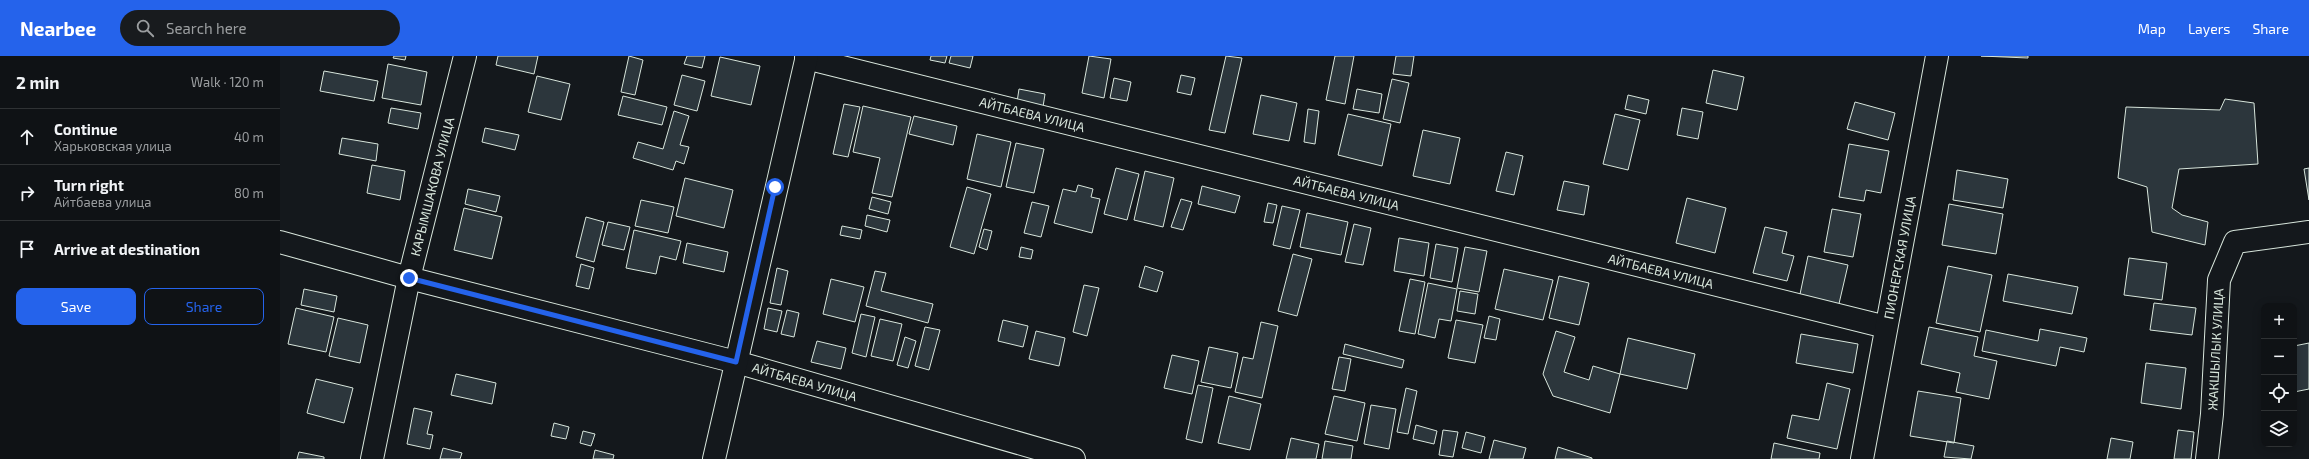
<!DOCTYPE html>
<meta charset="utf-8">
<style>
:root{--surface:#0f1215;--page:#181b1e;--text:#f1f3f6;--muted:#9b9ea0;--line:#2f3234;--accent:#2563eb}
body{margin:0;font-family:"Exo 2",sans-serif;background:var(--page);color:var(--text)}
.controls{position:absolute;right:12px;bottom:12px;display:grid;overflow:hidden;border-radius:8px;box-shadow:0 2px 10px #0003}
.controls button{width:36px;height:36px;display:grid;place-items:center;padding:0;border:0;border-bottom:1px solid var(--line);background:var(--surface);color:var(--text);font:20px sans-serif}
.stop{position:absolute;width:12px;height:12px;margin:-9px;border:3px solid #2563eb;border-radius:50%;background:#fff}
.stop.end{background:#2563eb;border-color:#fff;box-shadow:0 1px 4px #0008}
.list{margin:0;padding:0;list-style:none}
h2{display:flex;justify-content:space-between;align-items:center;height:52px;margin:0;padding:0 16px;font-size:17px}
h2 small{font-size:13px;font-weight:400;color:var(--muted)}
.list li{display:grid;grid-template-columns:26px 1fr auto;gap:12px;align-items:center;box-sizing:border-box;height:56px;padding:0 16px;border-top:1px solid var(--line)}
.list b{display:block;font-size:15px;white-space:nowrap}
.list p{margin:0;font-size:13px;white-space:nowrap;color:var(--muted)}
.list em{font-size:13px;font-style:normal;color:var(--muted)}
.actions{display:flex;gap:8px;padding:12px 16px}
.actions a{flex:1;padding:9px 0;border:1px solid var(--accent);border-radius:8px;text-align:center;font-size:14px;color:var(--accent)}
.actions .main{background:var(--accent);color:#fff}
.icon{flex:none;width:22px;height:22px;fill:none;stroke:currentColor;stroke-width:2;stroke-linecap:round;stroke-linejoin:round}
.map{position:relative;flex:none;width:2029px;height:403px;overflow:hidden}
header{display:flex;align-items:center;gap:24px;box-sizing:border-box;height:56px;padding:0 20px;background:var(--accent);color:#fff}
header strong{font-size:19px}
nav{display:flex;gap:22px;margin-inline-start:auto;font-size:14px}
.search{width:280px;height:36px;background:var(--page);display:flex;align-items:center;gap:10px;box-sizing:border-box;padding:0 14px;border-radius:22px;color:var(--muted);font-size:15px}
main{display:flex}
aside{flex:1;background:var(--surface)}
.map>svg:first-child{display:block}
</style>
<header>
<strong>Nearbee</strong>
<div class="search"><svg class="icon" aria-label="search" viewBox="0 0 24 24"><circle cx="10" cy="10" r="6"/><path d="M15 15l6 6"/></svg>Search here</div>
<nav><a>Map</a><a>Layers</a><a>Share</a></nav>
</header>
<main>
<aside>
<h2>2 min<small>Walk · 120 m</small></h2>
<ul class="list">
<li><svg class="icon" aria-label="ahead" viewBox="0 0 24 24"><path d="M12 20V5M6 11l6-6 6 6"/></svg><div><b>Continue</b><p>Харьковская улица</p></div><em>40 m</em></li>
<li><svg class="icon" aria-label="right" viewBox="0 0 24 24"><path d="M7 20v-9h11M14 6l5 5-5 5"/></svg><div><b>Turn right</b><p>Айтбаева улица</p></div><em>80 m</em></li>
<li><svg class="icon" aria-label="arrive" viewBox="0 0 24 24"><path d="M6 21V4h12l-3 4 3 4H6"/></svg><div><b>Arrive at destination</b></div></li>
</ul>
<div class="actions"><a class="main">Save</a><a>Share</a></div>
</aside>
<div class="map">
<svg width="2029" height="403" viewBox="0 0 2029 403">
<rect width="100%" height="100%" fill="#14181c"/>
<path fill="#2c363c" stroke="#d8e6dc" d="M 114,0 L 126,0 L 125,4 L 113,2 Z
M 218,0 L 258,0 L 254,18 L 216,9 Z
M 349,0 L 363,4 L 355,39 L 341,36 Z
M 407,0 L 425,0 L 422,12 L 404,8 Z
M 651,0 L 667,0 L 665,7 L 650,4 Z
M 671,0 L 693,0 L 690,12 L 669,7 Z
M 809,0 L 831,3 L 824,42 L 802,37 Z
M 946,0 L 962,2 L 945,77 L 929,74 Z
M 1055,0 L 1074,0 L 1065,48 L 1046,44 Z
M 1116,0 L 1134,0 L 1131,20 L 1113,18 Z
M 1701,0 L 1748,0 L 1748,2 Z
M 440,1 L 480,10 L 471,49 L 431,40 Z
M 108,8 L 147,16 L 141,49 L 102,42 Z
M 1433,14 L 1464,21 L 1457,54 L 1426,47 Z
M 44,15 L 98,25 L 94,45 L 40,35 Z
M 402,19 L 425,25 L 417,55 L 394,49 Z
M 901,19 L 915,22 L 911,39 L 897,36 Z
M 257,20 L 290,28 L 281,64 L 248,56 Z
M 834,22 L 851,26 L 847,45 L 830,42 Z
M 1112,23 L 1129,27 L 1120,67 L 1103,63 Z
M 739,33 L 765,38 L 763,51 L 737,46 Z
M 1077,33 L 1102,38 L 1099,57 L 1073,53 Z
M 981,39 L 1017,47 L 1009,85 L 973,78 Z
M 1348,39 L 1369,44 L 1366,58 L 1345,53 Z
M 343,40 L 387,51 L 382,69 L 338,59 Z
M 1945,43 L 1974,47 L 1978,108 L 1899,113 L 1892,152 L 1902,159 L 1928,166 L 1925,189 L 1872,176 L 1867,131 L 1838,122 L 1846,51 L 1940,54 Z
M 1575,46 L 1615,57 L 1608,84 L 1567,73 Z
M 564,48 L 580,51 L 568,101 L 553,98 Z
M 583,50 L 631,61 L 612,141 L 592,137 L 600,102 L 573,96 Z
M 111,52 L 141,57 L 138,73 L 108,67 Z
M 1402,52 L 1423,56 L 1418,83 L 1397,79 Z
M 1028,53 L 1039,55 L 1035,88 L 1024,86 Z
M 394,55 L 409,60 L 400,89 L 409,91 L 404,108 L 396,105 L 393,114 L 353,102 L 358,86 L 383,93 Z
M 1068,58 L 1111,68 L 1102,110 L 1058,99 Z
M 1335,58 L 1360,64 L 1348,114 L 1323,108 Z
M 634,60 L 677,70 L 673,89 L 629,78 Z
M 205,72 L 239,79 L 235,94 L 202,86 Z
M 1143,74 L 1180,82 L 1170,128 L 1133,120 Z
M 697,78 L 731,86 L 721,131 L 687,123 Z
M 62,82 L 98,88 L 96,105 L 59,98 Z
M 736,87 L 764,93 L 754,137 L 726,131 Z
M 1569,88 L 1609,95 L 1601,137 L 1586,134 L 1584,145 L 1559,141 Z
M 1226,96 L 1243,100 L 1234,139 L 1216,135 Z
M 92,109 L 125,115 L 120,144 L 87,137 Z
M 836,112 L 859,118 L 847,164 L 824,158 Z
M 2029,112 L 2029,144 L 2024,113 Z
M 1677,114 L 1728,123 L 1723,152 L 1673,144 Z
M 865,115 L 894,122 L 883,171 L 854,164 Z
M 405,122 L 453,134 L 444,172 L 396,160 Z
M 1284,125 L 1309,130 L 1304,159 L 1277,154 Z
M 798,129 L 813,133 L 811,141 L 820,143 L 812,177 L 774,167 L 783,133 L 796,136 Z
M 922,130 L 960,140 L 955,157 L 918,148 Z
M 687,131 L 711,138 L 694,198 L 670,191 Z
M 188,133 L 220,140 L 216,156 L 185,148 Z
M 592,141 L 611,146 L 608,158 L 589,153 Z
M 1407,142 L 1446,152 L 1435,197 L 1396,187 Z
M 901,143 L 912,146 L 903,174 L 891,171 Z
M 361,144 L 394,151 L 388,177 L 355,170 Z
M 752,146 L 769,150 L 761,181 L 744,177 Z
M 988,147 L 997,149 L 993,167 L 984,166 Z
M 1669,148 L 1723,158 L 1716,198 L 1662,189 Z
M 1002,150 L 1020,154 L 1010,193 L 993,189 Z
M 184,152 L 222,161 L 212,203 L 174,194 Z
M 1552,153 L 1581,158 L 1573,201 L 1544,196 Z
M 1027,157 L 1068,166 L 1061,199 L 1020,191 Z
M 587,159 L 610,164 L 607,176 L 585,170 Z
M 306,161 L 324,166 L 314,206 L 296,201 Z
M 328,166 L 350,171 L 344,194 L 322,189 Z
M 1074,168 L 1091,172 L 1083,209 L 1065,206 Z
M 562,170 L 582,174 L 580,183 L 560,179 Z
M 1485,171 L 1507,176 L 1502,197 L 1514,200 L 1507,225 L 1473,217 Z
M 704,173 L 712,175 L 707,194 L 699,191 Z
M 354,174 L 401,185 L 396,204 L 380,200 L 376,218 L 346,212 Z
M 1119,182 L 1149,187 L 1144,220 L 1114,215 Z
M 407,187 L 448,196 L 444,216 L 403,207 Z
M 1156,188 L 1178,192 L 1172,226 L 1150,222 Z
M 741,191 L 753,194 L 751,203 L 739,201 Z
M 1185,191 L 1207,195 L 1199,236 L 1177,232 Z
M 1013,198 L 1032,203 L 1017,260 L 998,255 Z
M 1528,200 L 1568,209 L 1558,252 L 1519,243 Z
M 1849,202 L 1887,207 L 1882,244 L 1844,239 Z
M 301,208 L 314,212 L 309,233 L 296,230 Z
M 865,210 L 883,216 L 877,236 L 859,231 Z
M 1668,210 L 1712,219 L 1700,276 L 1656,267 Z
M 497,212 L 508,215 L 501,249 L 490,247 Z
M 1224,213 L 1273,224 L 1263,264 L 1215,253 Z
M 595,215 L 606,217 L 601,235 L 653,248 L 648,267 L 586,250 Z
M 1728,218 L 1798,231 L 1792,258 L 1723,245 Z
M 1279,220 L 1309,227 L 1299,269 L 1269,262 Z
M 551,223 L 584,231 L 575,266 L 543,258 Z
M 1130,223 L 1145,226 L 1135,278 L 1119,275 Z
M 1148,227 L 1177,233 L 1171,265 L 1159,263 L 1155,282 L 1138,278 Z
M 804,229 L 819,232 L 807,280 L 793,276 Z
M 24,233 L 57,240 L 54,256 L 21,249 Z
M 1180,235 L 1198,238 L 1195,258 L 1177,255 Z
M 1874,247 L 1916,252 L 1912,279 L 1870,274 Z
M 16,252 L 54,261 L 46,296 L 8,288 Z
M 488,252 L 502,255 L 497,276 L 484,273 Z
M 507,254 L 519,257 L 514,281 L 501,278 Z
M 581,258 L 595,261 L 586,301 L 572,297 Z
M 1209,260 L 1220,263 L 1216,284 L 1204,282 Z
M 58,262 L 88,269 L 80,307 L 49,300 Z
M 600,263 L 622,268 L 613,305 L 591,300 Z
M 723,264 L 748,270 L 743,291 L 718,285 Z
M 1176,264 L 1203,269 L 1195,307 L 1168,302 Z
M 981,266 L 998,270 L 982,342 L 955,336 L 963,301 L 973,303 Z
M 645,271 L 660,274 L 649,314 L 635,310 Z
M 1649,271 L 1698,281 L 1694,300 L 1717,305 L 1709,343 L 1676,336 L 1680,317 L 1641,308 Z
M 1760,273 L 1807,282 L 1804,296 L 1780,291 L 1776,310 L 1702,295 L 1706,274 L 1758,285 Z
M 756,275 L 785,282 L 779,310 L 749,303 Z
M 1276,275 L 1295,281 L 1284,316 L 1309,324 L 1313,310 L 1340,318 L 1330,357 L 1273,340 L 1263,318 Z
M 1521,278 L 1578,288 L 1573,317 L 1516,307 Z
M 625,281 L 636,285 L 628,312 L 617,309 Z
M 1348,282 L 1415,298 L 1407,333 L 1340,318 Z
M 537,285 L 566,292 L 561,313 L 531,306 Z
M 2029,287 L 2029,333 L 2014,336 L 2014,290 Z
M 1065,288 L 1124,304 L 1122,312 L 1063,298 Z
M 929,291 L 958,297 L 951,332 L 921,326 Z
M 892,299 L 919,305 L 912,338 L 884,332 Z
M 1059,301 L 1071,303 L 1065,335 L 1052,333 Z
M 1866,307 L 1906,312 L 1901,353 L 1861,347 Z
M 176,318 L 216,327 L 212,348 L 171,339 Z
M 36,323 L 73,332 L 64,367 L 27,357 Z
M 1547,327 L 1570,333 L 1557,393 L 1507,382 L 1512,359 L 1539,364 Z
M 918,329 L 933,332 L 922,387 L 906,383 Z
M 1126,332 L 1137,335 L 1128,378 L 1117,376 Z
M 1638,335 L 1681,342 L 1674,387 L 1630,380 Z
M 949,340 L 981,348 L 970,394 L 938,387 Z
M 1054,340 L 1085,347 L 1077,385 L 1045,378 Z
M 1091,349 L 1116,353 L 1109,393 L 1084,388 Z
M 134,352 L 152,356 L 147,378 L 153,379 L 150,393 L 127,388 Z
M 274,367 L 289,371 L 286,383 L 271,380 Z
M 1136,369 L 1157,375 L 1154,388 L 1133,383 Z
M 1163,374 L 1178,376 L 1173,401 L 1159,399 Z
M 1898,374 L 1914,376 L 1911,403 L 1894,403 Z
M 303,375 L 315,378 L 311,390 L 300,387 Z
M 1186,376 L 1205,381 L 1201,397 L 1182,392 Z
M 1011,382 L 1039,388 L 1036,403 L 1006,403 Z
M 1831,382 L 1853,386 L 1850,403 L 1827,403 Z
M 1214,384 L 1246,392 L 1243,403 L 1209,403 Z
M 1045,385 L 1073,390 L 1071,403 L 1042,403 Z
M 1667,385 L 1694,390 L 1691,403 L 1664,401 Z
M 1494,387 L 1540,397 L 1539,403 L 1491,403 Z
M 1278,391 L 1312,402 L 1312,403 L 1275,403 Z
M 163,392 L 182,397 L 180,403 L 160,403 Z
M 315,394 L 334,399 L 333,403 L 313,403 Z
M 19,396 L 44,401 L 44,403 L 17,403 Z"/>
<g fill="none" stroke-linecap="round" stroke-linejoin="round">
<defs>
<g id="minor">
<path id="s1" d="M 526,2 L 1606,271"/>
<path id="s2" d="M 0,186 L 129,222 L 456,306 L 794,403"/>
<path id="s3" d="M 92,403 L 129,222 L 185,0"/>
<path d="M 434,403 L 527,0"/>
<path id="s4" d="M 1582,403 L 1657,0"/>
<path id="s5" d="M 1927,403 L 1932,358 L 1939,224 L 1955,186 L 2029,176"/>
</g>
</defs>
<use href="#minor" stroke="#d8e6dc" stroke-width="24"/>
<use href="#minor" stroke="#14181c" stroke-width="22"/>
</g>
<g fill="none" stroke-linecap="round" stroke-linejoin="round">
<path stroke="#2563eb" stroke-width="5" d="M 129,222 L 456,306 L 495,131"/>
</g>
<g text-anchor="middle" stroke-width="3" stroke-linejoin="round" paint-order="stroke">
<g font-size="13" fill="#d8e6dc" stroke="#14181c">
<text dy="5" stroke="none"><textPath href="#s1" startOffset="233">АЙТБАЕВА УЛИЦА</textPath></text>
<text dy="5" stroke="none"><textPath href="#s3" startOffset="279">КАРЫМШАКОВА УЛИЦА</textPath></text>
<text dy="5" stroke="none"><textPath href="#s1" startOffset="557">АЙТБАЕВА УЛИЦА</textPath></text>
<text dy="5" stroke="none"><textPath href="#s4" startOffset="205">ПИОНЕРСКАЯ УЛИЦА</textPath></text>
<text dy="5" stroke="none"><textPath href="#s1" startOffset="881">АЙТБАЕВА УЛИЦА</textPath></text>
<text dy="5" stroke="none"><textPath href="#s5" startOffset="110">ЖАКШЫЛЫК УЛИЦА</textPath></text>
<text dy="5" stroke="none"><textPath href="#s2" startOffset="543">АЙТБАЕВА УЛИЦА</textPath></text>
</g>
</g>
</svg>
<div class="controls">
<button>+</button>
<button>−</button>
<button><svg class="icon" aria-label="locate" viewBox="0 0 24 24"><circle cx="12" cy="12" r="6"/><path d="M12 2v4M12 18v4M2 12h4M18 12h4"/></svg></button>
<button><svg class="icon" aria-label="layers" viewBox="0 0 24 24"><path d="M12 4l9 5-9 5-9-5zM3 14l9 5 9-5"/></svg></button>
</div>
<div class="stop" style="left:495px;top:131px"></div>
<div class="stop end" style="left:129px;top:222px"></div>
</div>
</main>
